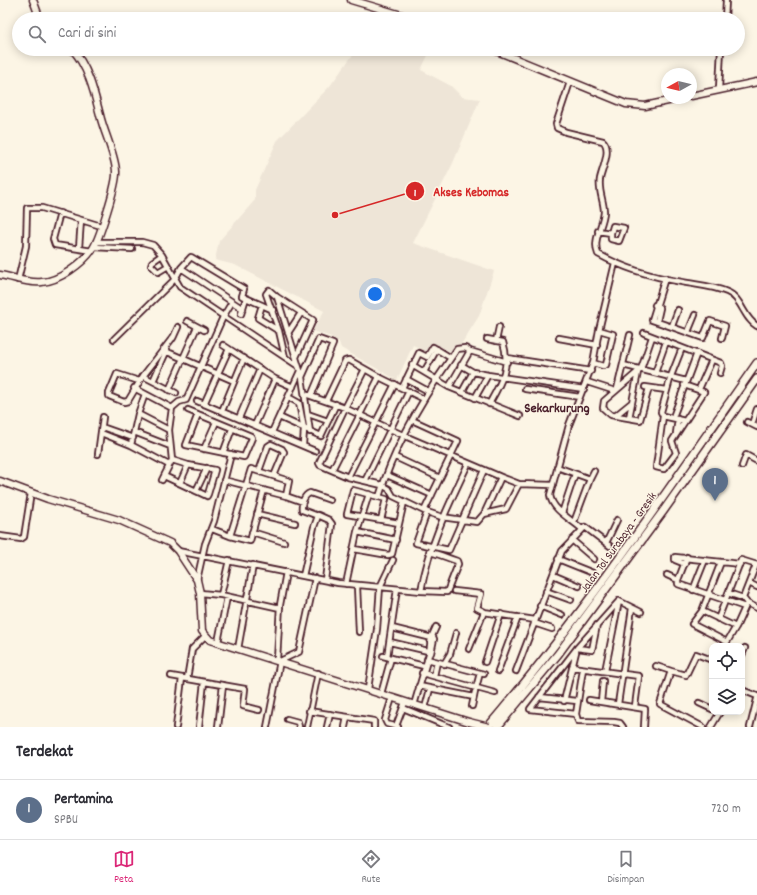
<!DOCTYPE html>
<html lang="id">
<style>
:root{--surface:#fff;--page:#f2f2f3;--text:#2b2b33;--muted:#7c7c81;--line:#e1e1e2;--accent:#db2777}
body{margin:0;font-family:Dekko,sans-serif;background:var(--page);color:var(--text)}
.controls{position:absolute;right:12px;bottom:12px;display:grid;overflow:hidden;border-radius:8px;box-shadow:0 2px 10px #0003}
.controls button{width:36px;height:36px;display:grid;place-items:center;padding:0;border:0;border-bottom:1px solid var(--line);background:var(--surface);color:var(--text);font:20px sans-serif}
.compass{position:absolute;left:661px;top:68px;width:36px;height:36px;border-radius:50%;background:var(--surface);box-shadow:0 2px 10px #0003;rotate:262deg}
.you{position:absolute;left:375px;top:294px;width:14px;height:14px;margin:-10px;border:3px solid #fff;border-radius:50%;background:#1a73e8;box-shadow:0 0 0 6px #1a73e833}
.badge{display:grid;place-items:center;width:26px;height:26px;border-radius:50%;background:var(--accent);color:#fff;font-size:13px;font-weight:700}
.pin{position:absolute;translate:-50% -33px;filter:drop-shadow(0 1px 2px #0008)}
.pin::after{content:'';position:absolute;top:21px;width:14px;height:12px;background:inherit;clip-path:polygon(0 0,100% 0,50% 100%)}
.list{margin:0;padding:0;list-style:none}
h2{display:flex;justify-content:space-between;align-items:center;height:52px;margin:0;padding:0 16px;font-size:17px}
h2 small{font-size:13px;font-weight:400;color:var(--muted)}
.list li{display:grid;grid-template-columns:26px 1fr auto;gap:12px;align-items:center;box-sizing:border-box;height:60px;padding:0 16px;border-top:1px solid var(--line)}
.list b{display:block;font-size:15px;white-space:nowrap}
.list p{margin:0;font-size:13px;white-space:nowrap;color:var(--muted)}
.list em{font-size:13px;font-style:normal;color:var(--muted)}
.icon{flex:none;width:22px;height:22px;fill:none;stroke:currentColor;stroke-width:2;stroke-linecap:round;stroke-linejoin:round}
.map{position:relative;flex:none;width:757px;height:727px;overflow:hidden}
.search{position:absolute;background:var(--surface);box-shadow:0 2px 10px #0003;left:12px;right:12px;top:12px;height:44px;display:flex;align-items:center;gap:10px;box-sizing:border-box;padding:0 14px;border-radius:22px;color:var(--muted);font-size:15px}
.sheet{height:112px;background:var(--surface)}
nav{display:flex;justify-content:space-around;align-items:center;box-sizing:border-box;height:56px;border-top:1px solid var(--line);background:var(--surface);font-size:11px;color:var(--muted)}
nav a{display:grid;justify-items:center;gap:2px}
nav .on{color:var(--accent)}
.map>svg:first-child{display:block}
</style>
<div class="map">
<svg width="757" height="727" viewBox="0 0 757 727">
<rect width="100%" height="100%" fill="#fcf5e5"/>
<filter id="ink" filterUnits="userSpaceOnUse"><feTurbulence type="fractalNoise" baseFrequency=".025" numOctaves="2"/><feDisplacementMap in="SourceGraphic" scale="8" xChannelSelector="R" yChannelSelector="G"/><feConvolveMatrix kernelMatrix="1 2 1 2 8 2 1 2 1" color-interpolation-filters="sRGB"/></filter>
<g filter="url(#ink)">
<path fill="#eee5d7" d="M 379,11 L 404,19 L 374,19 Z
M 357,49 L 431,49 L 421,70 L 451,86 L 462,97 L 480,99 L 453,163 L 413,243 L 494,271 L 479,316 L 455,354 L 435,344 L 430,354 L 413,345 L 397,380 L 341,348 L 339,342 L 331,337 L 313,331 L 324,311 L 235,265 L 215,260 L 219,241 L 255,200 L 255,190 L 277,141 L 330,86 Z"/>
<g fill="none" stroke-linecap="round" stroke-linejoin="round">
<defs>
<path id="minor" d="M 725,19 L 726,0
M 570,82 L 556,124 L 557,128 L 566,132 L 603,141 C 612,149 602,169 600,179 C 598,191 604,201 604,212 C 603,226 592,240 598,254 C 623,268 653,277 682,282 C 697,285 713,286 727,292 C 742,298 743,318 757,326
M 719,89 L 721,49
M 60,213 L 53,239 L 55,245 L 92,251
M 598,231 L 611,233 L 611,239 L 619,241 L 624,228 L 613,226 L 611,233
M 96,242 L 142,242 L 153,245 L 162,255 L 180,287 L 298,366
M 94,247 L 132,249
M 79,248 L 81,220
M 162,255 L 152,262 L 151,265 L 158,272 L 168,266
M 181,268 L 243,309
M 665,278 L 652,320 L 703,338 L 710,321 L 725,326 L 722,338
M 18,280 L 26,246 L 27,208 L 42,208 L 101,226
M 277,297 L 313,320 L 296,357
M 246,298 L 273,310
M 262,305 L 258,318 L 279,331
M 655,305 L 660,308 L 657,321
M 187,321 L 204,330
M 672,326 L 678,310
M 688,332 L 695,315
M 288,333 L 301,313
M 644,333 L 721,363 L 722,366 L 720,373
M 173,338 L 178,327
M 559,338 L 597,345
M 114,339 L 175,279 L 181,268 L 191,257 L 244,289 L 242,296 L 246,298 L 241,314
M 487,339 L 503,342 C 511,367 501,383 489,404
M 496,341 L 499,327
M 223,345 L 275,379 L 293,387
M 682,348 L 671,376 L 661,412 L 663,416 L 685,421
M 163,350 L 234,381
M 285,357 L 279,331 L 266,294 L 269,290 L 277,297 L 302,377 L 310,432
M 507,358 L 591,371
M 593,363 L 603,366 L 606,365 L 613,334 L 599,330
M 412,365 L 449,387 L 520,416
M 461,365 L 473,372 L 488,375 L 584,389
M 623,365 L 686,381
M 365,369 L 345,408 L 319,463 L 320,465 L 348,477 L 382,485 L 389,489 L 393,496 L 424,511 L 442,517 L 477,522 L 484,514 L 506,509 L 519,484
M 424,372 L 437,349
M 655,373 L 666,342
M 143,376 L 176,393
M 302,377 L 319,339 L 333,344 L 311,396
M 406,379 L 428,391
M 139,381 L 117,374 L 109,393 L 109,396 L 124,402 L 128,401 L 143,376 L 174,336
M 153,381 L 167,350
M 587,382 L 615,391
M 449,387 L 470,351 L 507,362
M 645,387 L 666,390
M 134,388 L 172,408
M 402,388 L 419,353 L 427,357 L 433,347 L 451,358 L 457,349 L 465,348 L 470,351
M 649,388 L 640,420 L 611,415 L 603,408 L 604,401 L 641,369 L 652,337
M 525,389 L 580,397
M 617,389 L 630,335
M 699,389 L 712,360
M 169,390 L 197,327
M 462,392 L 473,372
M 305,394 L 345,408 L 405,436 L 501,477 L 519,484 L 553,485
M 288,397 L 299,403 L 304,429 L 303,445
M 475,398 L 488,375
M 197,401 L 315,451
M 326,401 L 345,361 L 349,360 L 379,377 L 424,399
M 204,404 L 229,349
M 188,410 L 251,436 L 252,438 L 244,457 L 186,445 L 198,414
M 222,411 L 244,358
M 138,414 L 169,430
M 308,414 L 328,421
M 615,416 L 631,403
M 663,416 L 656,467 L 664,469 L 676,453 L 672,441 L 704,392 L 684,385
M 279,417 L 321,436 L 336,404
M 673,417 L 697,353
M 239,418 L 260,369
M 629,418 L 638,372
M 412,420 L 458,441 L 424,511
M 747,422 L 757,427
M 752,424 L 757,409
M 255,425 L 275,379
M 102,427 L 133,438
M 134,432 L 170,446
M 272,432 L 300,371
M 101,433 L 131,445 L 169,465
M 676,433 L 678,419
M 131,445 L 138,414 L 145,394
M 204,449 L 216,422
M 223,453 L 232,429
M 98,454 L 103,417
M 395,457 L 440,478
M 742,466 L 746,455 L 757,461
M 557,467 L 590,479 L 574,522
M 332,470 L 379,377
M 259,471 L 268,446 L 271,444 L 282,449 L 284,452 L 274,476
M 387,475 L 432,495
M 164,476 L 207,496 L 208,494 L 215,470 L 188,465 L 172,460
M 348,477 L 395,384
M 590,479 L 594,471
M 162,480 L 172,460 L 169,430 L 172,408 L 179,402 L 186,400 L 223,317 L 232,302
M 224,480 L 286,496 L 289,481 L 251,469 L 230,536
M 365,481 L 409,391
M 180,483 L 188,465
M 196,491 L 207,468
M 286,496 L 303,502
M 379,497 C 393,449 423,398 451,358
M 427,512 L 416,543 L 449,550 L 484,470
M 562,513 L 575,474
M 257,514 L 295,523
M 484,514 L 501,477
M 318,515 L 329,520 L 332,524 L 325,580
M 381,520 L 386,499 L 353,490 L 347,514 L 399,523
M 212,529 L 230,536 L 250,541 L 264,490
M 582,529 C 571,519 552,510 550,495 L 569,425 L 593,363 L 599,330 L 615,263
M 252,532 L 284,542
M 357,532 L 396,540
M 0,536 L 21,539 L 24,537 L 31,493
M 572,540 L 594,559
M 606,543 L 617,520
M 354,549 L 388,555 L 392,554 L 404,502
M 178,551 L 338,583 L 380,587 L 393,560
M 687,557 L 678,580 L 678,584 L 745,607
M 558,559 L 593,573
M 721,562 L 702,611 L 692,624 L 727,642 L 737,625 L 747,603
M 685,564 L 675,560 L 675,557 L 740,564
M 756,565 L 743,598 L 747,603 L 757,608
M 553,575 L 579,586
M 667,575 L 678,580
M 303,576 L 314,527 L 318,516 L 302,510 C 301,504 304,495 310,493 L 330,500
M 197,580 L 205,544 L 214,521 L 231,454
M 749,583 L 757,587
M 346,584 L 357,532 L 369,494
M 357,586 L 359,632
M 693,590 L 705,560
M 421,591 L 447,592 L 458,564 L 457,561 C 447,558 440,554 429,552
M 454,591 L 481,594 L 477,608 L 485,612
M 546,591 L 571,600
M 200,593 L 221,595 L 280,608
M 728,593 L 743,598
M 221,595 L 229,560
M 619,601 L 641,612
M 540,606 L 562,615
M 702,611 L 736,627
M 718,619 L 741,560 L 757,565
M 534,623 L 552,629
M 392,628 L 432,638
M 218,642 L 227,597
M 390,642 L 428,651
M 577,648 L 592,650 L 597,625
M 238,649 L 253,565
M 469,649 L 484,612 L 535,620
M 429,654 L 431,638 L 436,627
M 742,655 L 745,648
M 383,656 L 424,666
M 387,657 L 397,589
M 427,659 L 484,674
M 277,660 L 280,605 L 286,572
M 485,662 L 501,614
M 444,664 L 450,654 L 456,633
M 656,666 L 671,671
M 572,667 L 639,676 L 635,706
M 583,669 L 576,714 L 530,709 L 577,648 L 619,601
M 498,671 L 518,617
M 516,671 L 562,551 L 585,527 L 610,546
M 605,671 L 619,601
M 422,673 L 495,693
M 171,676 L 245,689 L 243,706 L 259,710
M 434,676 L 437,662
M 187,679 L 192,649 L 205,636
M 419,686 L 474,697
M 476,688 L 480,673
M 368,689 L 377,629 L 380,587 L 421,591 C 429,545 448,506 468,464
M 742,690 L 757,696
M 381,694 L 391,658
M 539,697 L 577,701
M 392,698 L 385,720 L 387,724 L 398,727
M 589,700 L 645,709 L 644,727
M 564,701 L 576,652
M 601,702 L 603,681
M 699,703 L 712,709
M 618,704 L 632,608
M 414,705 L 429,654 L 431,653 L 434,639 L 433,637
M 472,706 L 475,692
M 403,708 L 449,727
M 425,708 L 430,689
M 309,711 L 374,721 L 374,727
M 576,714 L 578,721 L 614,722 L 620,723 L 623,727
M 287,719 L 298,722 L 299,727
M 396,726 L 404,705
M 176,727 L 182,678
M 199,727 L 204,682
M 218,727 L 223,685
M 267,727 L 280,661 L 299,652 L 315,578
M 307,727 L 318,673
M 327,727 L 330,714
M 345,727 L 347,717
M 703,727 L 660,704 L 671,671 L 686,675 L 696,654 L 712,660
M 711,727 L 720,712
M 750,727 L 757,699"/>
<path id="major" d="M 33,0 L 40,19
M 351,0 L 415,19
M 492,49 L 626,104 L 645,106 L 682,98
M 691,96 L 757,82
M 0,275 C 14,277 27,284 42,282 C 59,281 82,264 92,250 C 99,241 117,183 116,172 C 116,158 105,134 101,119 C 95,96 89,67 72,49
M 0,481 L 48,499 L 119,520 L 170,543 L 178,551 L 197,580 L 200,593 L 202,631 L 210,640 L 469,722"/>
<path id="highway" d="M 488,727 C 586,612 670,487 757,363
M 497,727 L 558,654 L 664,510 L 757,379"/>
</defs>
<use href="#minor" stroke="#4a1f2b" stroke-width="8"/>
<use href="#major" stroke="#4a1f2b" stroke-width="9"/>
<use href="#highway" stroke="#4a1f2b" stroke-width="10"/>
<use href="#minor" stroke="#fcf5e5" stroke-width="4.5"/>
<use href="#major" stroke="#fcf5e5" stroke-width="6"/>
<use href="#highway" stroke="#fcf5e5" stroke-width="7"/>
<defs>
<path id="major-bridge" d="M 469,722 L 489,727"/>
</defs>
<use href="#major-bridge" stroke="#4a1f2b" stroke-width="9" stroke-linecap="butt"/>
<use href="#major-bridge" stroke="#fcf5e5" stroke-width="6"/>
</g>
</g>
<g text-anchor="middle" stroke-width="3" stroke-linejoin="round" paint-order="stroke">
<g font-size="12" fill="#4a1f2b" stroke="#fcf5e5">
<text transform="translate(618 542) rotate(-54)" y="4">Jalan Tol Surabaya - Gresik</text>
</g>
<g font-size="14" font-weight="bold" fill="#4a1f2b" stroke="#fcf5e5">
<text x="557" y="412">Sekarkurung</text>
</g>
</g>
<path fill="none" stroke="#d62828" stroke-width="1.5" d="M335 215L415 191"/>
<g fill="#d62828" stroke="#fcf5e5" stroke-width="1.5">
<circle cx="335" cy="215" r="4"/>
<circle cx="415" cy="191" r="10"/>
</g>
<g font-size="12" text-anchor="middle" font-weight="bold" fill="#fff">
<text x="415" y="196">1</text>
</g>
<g font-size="13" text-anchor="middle" font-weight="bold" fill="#d62828" stroke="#fcf5e5" stroke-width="3" stroke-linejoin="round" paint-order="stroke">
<text x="471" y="196">Akses Kebomas</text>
</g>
</svg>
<div class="controls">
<button><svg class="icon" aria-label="locate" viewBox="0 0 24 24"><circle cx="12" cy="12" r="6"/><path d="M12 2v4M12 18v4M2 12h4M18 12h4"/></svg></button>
<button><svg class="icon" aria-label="layers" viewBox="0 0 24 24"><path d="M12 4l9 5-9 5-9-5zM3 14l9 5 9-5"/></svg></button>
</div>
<svg class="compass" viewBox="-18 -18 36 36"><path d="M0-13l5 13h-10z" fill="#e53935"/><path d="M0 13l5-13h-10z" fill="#7c7c81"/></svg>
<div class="you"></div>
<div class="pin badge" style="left:715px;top:501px;background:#5c6f8a">1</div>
<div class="search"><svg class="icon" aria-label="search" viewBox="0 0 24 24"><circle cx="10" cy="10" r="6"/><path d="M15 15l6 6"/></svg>Cari di sini</div>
</div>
<section class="sheet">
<h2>Terdekat<small></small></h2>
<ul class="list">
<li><span class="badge" style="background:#5c6f8a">1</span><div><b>Pertamina</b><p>SPBU</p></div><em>720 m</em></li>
</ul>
</section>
<nav>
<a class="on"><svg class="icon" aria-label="map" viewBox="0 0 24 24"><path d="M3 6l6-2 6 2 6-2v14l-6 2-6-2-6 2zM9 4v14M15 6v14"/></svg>Peta</a>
<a><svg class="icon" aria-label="directions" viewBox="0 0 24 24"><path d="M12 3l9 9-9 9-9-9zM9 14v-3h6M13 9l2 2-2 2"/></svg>Rute</a>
<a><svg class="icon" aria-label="saved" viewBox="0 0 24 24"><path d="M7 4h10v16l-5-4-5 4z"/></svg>Disimpan</a>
</nav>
